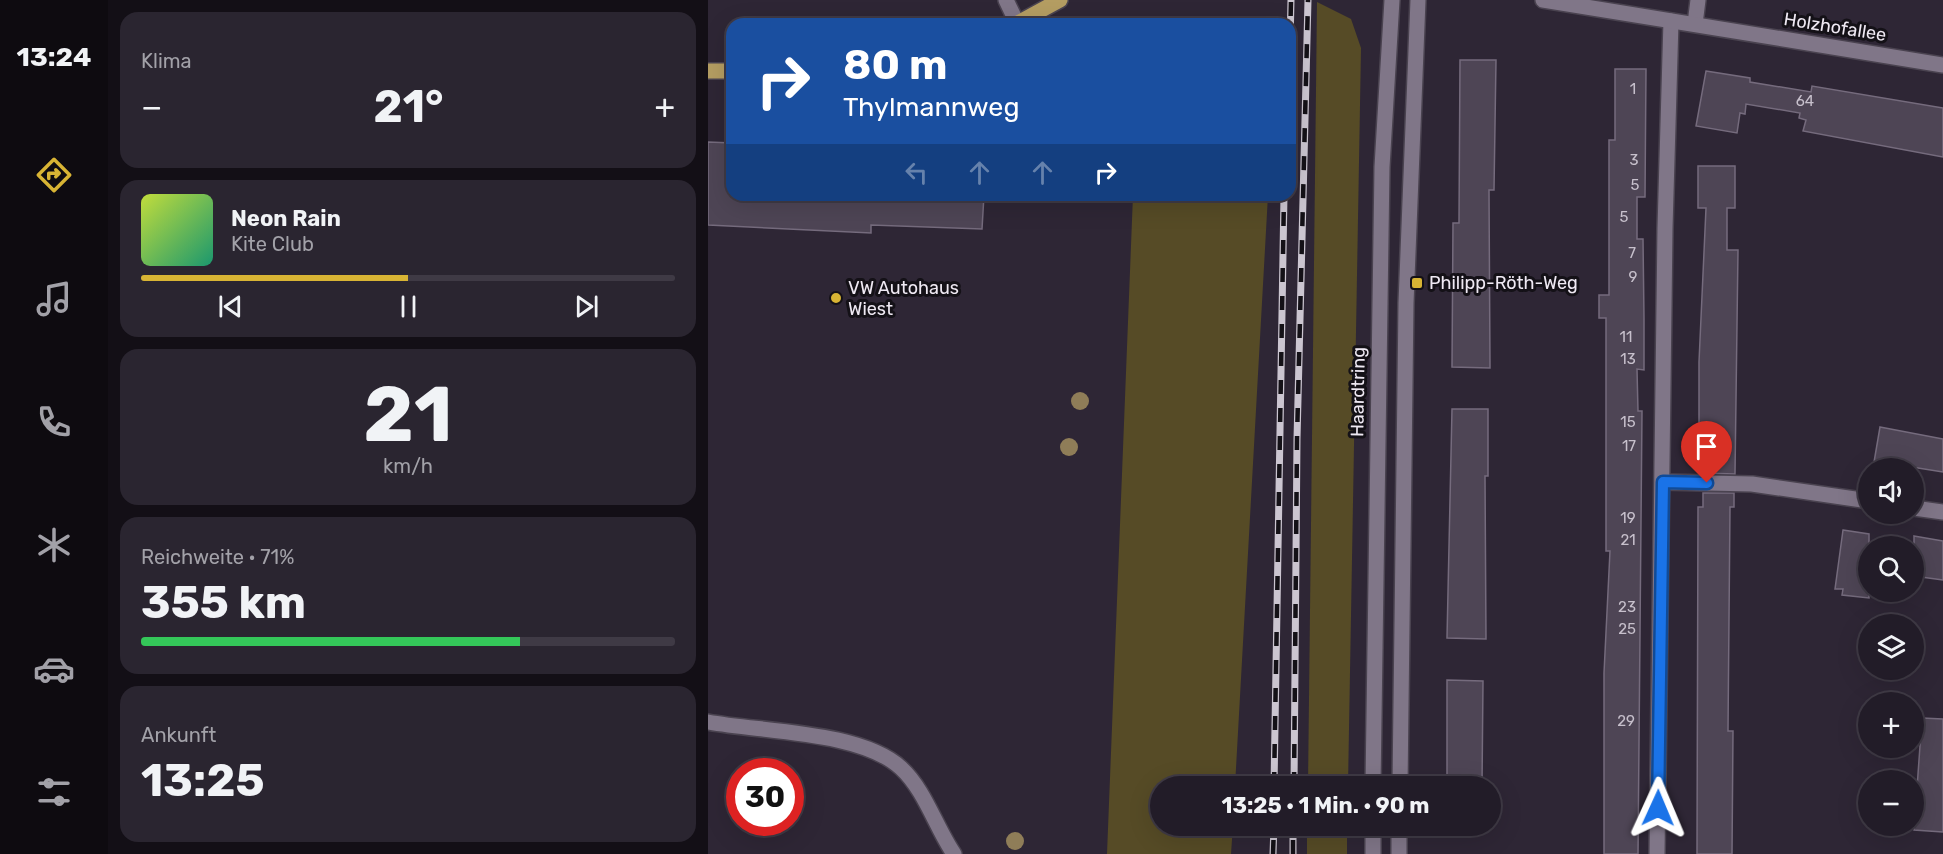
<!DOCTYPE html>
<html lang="de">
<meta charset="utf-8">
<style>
body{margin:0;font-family:Rubik,sans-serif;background:#2a2530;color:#f1f3f6;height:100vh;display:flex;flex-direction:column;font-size:22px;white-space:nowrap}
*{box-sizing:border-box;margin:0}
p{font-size:20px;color:#a2a1a8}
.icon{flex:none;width:33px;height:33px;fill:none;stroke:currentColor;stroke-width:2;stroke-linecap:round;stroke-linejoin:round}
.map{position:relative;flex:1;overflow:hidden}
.sheet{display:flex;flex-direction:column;gap:12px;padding:12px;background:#130f16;width:600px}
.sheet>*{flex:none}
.top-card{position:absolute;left:18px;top:18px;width:570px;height:183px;border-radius:18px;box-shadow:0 6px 24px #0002,0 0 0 2px #3f3a45;background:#1a4fa0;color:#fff;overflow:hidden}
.controls{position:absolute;left:1150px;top:458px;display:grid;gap:12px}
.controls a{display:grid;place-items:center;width:66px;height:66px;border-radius:50%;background:#221c28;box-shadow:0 6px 24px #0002,0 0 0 2px #3f3a45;font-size:30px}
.speed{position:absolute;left:18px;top:758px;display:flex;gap:12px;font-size:30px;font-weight:700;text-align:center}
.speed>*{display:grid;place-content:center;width:78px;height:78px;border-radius:50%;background:#221c28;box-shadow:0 6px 24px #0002,0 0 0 2px #3f3a45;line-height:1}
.speed .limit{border:9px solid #d22;background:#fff;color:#111}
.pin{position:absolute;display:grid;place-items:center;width:51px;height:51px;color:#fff;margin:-62px -26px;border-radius:50% 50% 50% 0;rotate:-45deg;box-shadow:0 0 6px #0007}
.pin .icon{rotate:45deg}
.me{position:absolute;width:66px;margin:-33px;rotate:1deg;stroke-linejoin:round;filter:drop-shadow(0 0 4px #0008)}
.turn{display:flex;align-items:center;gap:21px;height:126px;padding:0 18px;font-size:27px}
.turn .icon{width:78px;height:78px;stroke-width:2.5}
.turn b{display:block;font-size:42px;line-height:51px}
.lanes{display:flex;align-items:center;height:57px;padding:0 18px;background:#0003;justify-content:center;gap:30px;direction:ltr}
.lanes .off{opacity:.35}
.big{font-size:45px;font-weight:700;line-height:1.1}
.sheet .widget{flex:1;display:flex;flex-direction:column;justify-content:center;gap:9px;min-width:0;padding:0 21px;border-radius:18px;background:#2a2530}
.sheet .dial{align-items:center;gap:0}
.dial b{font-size:78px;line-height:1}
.song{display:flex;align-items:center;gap:18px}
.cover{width:72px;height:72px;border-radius:9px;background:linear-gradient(135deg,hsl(70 70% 55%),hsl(160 70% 35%))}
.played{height:6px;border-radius:3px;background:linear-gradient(90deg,#d8b434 50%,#3f3a45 50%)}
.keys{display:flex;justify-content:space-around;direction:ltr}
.heat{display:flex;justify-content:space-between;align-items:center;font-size:33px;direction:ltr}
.charge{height:9px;border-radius:4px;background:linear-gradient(90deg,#34c759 71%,#3f3a45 0)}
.trip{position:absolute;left:442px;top:776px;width:351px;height:60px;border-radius:30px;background:#221c28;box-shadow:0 6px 24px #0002,0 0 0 2px #3f3a45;font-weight:700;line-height:60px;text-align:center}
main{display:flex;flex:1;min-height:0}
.menu{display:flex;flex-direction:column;width:108px;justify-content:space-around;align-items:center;background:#0e0b10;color:#a2a1a8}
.menu .icon{width:42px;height:42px}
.menu .on{color:#d8b434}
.menu b{font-size:27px;color:#f1f3f6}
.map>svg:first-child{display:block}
.green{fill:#564b26}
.building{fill:#4e4555;stroke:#756b7d;stroke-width:1.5}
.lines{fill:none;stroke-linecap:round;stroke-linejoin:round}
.lane-casing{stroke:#4a4350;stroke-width:18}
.street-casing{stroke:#4a4350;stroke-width:18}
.secondary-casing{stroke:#4a4350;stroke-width:18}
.primary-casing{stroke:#4a4350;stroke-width:18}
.lane{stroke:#807688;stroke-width:15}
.street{stroke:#807688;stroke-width:15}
.secondary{stroke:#807688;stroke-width:15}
.primary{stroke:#b49d62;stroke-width:15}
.rail-casing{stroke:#cbc5d0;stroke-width:7}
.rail{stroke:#141117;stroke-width:4.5;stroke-dasharray:14;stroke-linecap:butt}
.tree{fill:#8f7d58}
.route-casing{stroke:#114b97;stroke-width:15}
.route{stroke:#1a73e8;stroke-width:10}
.poi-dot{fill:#d8b434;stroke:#141117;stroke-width:2}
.labels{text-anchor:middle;stroke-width:6;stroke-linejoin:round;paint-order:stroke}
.number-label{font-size:15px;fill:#c7c0cc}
.street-label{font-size:18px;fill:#efe9f3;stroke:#141117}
.poi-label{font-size:18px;fill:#efe9f3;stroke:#141117;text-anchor:start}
</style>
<main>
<nav class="menu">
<b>13:24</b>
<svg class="icon on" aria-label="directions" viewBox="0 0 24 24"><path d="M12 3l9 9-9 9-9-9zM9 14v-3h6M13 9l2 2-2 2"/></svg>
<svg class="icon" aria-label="music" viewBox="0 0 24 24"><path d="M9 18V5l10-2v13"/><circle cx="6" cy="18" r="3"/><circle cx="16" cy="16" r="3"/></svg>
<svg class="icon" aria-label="phone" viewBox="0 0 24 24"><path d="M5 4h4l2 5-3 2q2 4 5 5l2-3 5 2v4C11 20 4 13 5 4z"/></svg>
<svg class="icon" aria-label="climate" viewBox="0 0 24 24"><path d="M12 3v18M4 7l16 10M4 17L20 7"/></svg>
<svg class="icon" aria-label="car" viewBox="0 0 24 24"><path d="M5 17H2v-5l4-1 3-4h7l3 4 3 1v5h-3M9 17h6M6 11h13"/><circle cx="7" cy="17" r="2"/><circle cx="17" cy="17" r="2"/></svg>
<svg class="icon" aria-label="filters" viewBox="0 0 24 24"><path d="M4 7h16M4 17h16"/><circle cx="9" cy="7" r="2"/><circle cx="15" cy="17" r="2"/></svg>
</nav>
<section class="sheet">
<div class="widget"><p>Klima</p>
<div class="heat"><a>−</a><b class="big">21°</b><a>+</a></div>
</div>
<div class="widget">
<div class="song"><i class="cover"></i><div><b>Neon Rain</b><p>Kite Club</p></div></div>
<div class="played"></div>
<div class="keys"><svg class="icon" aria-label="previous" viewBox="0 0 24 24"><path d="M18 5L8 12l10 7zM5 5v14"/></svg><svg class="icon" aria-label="pause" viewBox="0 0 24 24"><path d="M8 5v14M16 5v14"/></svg><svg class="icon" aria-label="next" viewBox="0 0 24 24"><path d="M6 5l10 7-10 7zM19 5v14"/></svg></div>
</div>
<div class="widget dial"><b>21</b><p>km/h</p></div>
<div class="widget"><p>Reichweite · 71%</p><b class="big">355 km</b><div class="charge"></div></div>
<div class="widget"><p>Ankunft</p><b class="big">13:25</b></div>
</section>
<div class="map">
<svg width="1235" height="854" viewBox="0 0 1235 854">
<rect width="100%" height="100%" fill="#2e2635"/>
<g class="green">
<path d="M 609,2 L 643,19 L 653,48 L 640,786 L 600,786 Z"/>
<path d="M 425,195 L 560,195 L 527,786 L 453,786 L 453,825 L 525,825 L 523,854 L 399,854 Z"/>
<rect x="599" y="825" width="40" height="29"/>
</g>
<g class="building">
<path d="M 752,60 L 788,60 L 786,190 L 781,190 L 782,368 L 744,367 L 745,223 L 751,223 Z"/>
<path d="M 907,69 L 938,69 L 937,197 L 929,197 L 929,239 L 935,239 L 936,318 L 936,370 L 929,369 L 930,411 L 934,411 L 930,854 L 896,854 L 896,673 L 902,551 L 898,551 L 898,318 L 891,318 L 891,295 L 901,295 L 901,140 L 907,140 Z"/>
<path d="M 998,71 L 1042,78 L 1042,82 L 1103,92 L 1104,86 L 1235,108 L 1235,157 L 1095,131 L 1098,120 L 1091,118 L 1092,113 L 1038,104 L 1037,114 L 1032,113 L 1029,133 L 988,126 Z"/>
<path d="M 0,142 L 24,143 L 24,195 L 276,195 L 274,229 L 163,225 L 163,233 L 0,225 Z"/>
<path d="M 990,166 L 1027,166 L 1027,208 L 1019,208 L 1019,250 L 1030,250 L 1027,474 L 995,473 L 995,458 L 991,458 L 991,362 L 998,208 L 990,208 Z"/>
<path d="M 744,409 L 780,409 L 780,476 L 777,476 L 778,639 L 739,638 Z"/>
<path d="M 1172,427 L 1235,439 L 1235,472 L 1210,468 L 1165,468 Z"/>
<path d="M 995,493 L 1026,493 L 1026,507 L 1022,507 L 1020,731 L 1025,731 L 1024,854 L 989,854 L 990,507 L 995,507 Z"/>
<path d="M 1135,530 L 1161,534 L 1161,598 L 1134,595 L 1135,589 L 1127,589 Z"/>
<path d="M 1206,536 L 1235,541 L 1235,580 L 1206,576 Z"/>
<path d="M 739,680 L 775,681 L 774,786 L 739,786 Z"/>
<path d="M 1214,718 L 1235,719 L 1235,832 L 1206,830 Z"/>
</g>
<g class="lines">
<g class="lane-casing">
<g id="lane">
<path d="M 987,24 L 990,0"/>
<path d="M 0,722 C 54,732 153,731 193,768 C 217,790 228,828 246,854"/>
</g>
</g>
<g class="street-casing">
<g id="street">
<path d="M 955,482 L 1044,484 L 1161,501"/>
<path d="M 1206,508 L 1235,512"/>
<path d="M 949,854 L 957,228 L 963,21"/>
</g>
</g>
<g class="secondary-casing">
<g id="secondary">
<path d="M 298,0 L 309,23"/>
<path d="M 835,0 L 1235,65"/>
<path d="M 665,786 L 674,167 L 684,0"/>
<path d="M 692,786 L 698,303 L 710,0"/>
<path d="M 665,854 L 665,825"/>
<path d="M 691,854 L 691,825"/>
</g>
</g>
<g class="primary-casing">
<g id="primary">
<path d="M 308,24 L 352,0"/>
<path d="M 0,71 L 24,71"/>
</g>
</g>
<use href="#lane" class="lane"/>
<use href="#street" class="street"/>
<use href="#secondary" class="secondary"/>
<use href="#primary" class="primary"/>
<g class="rail-casing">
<g id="rail">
<path d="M 582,44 L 583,0"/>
<path d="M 566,786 L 576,195"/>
<path d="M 586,786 L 589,439 L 600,0"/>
<path d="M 565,854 L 566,825"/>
<path d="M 585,854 L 585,825"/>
</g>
</g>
<use href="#rail" class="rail"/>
</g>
<g class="tree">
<circle cx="372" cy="401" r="9"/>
<circle cx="361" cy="447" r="9"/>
<circle cx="307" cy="841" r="9"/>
</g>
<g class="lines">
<g class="route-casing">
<path id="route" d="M 950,808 L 955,482 L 999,483"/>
</g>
<use href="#route" class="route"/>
</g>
<g class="poi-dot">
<rect x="703" y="277" width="12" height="12" rx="3"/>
<circle cx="128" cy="298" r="6"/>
</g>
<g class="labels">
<g class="number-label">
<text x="925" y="94">1</text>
<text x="1097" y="106">64</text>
<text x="926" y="165">3</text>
<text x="927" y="190">5</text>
<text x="916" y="222">5</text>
<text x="924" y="258">7</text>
<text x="925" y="282">9</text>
<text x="918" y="342">11</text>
<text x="920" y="364">13</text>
<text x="920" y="427">15</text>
<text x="921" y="451">17</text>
<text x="920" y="523">19</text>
<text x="920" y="545">21</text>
<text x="919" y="612">23</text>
<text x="919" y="634">25</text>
<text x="918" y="726">29</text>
</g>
<g class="street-label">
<text transform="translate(1127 27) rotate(9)" y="6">Holzhofallee</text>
<text transform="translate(650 392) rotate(-89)" y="6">Haardtring</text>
</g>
<g class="poi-label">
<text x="721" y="289">Philipp-Röth-Weg</text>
<text x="140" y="294">VW Autohaus<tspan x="140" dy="21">Wiest</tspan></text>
</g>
</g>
</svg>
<div class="controls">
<a><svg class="icon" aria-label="sound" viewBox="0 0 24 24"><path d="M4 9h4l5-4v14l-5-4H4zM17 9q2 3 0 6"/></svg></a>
<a><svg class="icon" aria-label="search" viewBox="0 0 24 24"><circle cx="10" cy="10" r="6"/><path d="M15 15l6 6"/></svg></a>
<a><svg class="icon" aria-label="layers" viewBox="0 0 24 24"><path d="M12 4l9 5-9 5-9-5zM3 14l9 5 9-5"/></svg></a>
<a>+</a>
<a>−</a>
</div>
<div class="speed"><div class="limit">30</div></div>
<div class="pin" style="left:999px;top:483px;background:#d93025"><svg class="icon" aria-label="arrive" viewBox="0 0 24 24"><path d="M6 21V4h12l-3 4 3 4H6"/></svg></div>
<svg class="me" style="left:950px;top:808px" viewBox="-20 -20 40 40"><path d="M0-17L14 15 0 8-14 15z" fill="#1a73e8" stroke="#fff" stroke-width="4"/></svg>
<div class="trip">13:25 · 1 Min. · 90 m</div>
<div class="top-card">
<div class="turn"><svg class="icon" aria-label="right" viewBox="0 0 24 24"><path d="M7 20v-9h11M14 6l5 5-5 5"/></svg><div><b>80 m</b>Thylmannweg</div></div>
<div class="lanes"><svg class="icon off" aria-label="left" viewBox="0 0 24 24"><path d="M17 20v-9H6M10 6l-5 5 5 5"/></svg><svg class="icon off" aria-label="ahead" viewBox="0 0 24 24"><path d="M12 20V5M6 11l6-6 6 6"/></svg><svg class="icon off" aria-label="ahead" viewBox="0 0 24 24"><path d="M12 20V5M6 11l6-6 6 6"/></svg><svg class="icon" aria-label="right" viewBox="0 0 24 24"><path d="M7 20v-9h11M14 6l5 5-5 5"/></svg></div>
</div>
</div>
</main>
